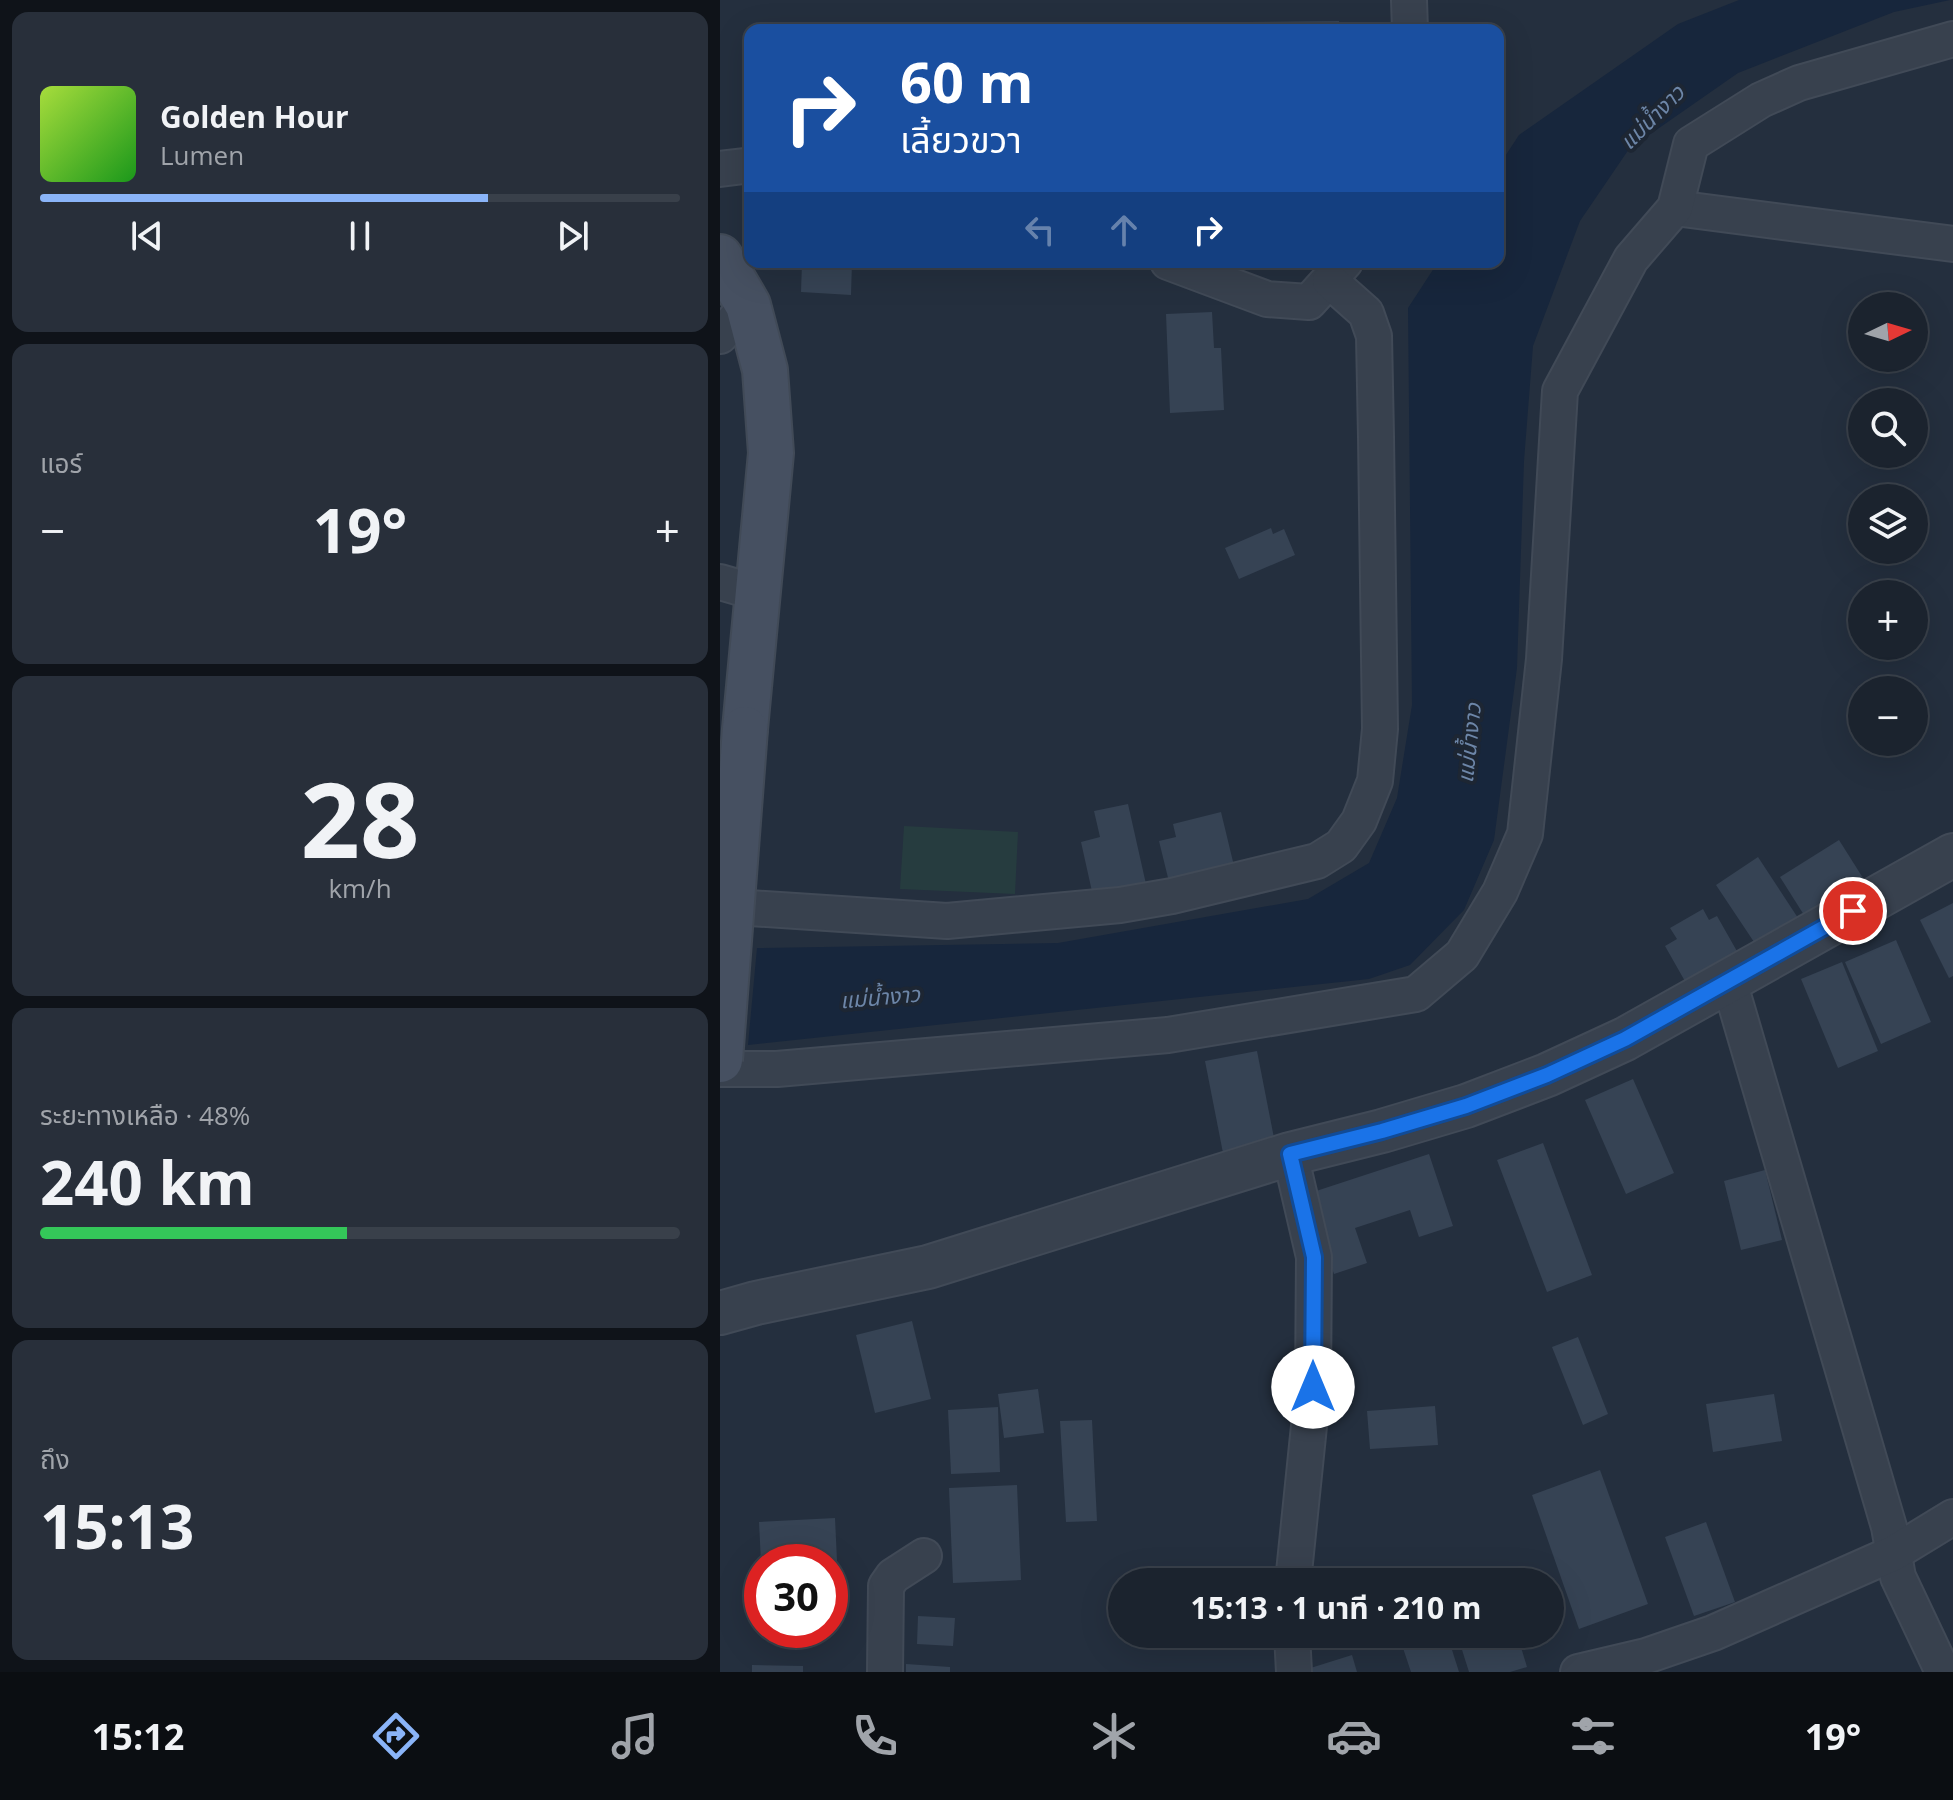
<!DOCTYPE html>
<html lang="th">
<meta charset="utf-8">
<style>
body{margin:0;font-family:"Open Sans","Noto Sans Thai",sans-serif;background:#282f3a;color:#f1f3f6;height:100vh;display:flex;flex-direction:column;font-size:30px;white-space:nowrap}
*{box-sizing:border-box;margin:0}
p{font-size:26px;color:#a0a4aa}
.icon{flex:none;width:44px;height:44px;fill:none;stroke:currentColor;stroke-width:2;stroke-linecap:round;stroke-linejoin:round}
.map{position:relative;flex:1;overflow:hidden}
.panel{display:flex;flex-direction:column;gap:12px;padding:12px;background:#0f1319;width:720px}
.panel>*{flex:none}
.guide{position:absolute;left:24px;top:24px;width:760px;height:244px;border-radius:16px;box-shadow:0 8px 32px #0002,0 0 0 2px #39404a;background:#1a4fa0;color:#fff;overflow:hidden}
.needle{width:52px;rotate:85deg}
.controls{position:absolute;left:1128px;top:292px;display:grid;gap:16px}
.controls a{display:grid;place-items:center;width:80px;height:80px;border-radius:50%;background:#1b232e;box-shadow:0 8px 32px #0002,0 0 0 2px #39404a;font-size:40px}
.speed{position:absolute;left:24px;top:1544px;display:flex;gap:16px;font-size:40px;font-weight:700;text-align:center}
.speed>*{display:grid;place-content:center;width:104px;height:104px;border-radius:50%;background:#1b232e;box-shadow:0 8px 32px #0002,0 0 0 2px #39404a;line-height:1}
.speed .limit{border:12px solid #d22;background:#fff;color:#111}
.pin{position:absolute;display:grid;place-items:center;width:68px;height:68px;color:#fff;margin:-34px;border:4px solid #fff;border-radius:50%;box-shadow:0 2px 8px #0007}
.me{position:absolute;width:88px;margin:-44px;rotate:0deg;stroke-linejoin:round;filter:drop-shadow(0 0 6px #0008)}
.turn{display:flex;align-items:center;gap:28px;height:168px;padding:0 24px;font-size:36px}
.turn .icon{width:104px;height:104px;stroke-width:2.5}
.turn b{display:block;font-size:56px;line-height:68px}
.lanes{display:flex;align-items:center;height:76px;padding:0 24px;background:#0003;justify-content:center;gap:40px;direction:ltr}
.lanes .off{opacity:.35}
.big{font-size:60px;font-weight:700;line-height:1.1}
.panel .tile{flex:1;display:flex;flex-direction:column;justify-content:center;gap:12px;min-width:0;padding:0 28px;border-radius:16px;background:#282f3a}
.panel .dial{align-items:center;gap:0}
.dial b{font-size:104px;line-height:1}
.song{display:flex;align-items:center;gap:24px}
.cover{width:96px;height:96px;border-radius:12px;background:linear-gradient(135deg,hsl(80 70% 55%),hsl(120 70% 35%))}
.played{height:8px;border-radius:4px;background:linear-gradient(90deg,#8ab4f8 70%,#39404a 70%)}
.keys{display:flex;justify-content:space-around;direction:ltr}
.heat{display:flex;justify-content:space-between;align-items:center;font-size:44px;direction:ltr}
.charge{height:12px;border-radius:6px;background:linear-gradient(90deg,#34c759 48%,#39404a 0)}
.trip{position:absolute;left:388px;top:1568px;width:456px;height:80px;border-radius:40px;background:#1b232e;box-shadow:0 8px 32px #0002,0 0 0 2px #39404a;font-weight:700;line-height:80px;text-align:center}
.tabs{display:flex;height:128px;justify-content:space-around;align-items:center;background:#0b0e12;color:#a0a4aa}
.tabs .icon{width:56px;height:56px}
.tabs .selected{color:#8ab4f8}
.tabs b{font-size:36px;color:#f1f3f6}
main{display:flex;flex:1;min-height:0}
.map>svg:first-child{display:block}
.green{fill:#263c3f}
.water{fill:#17263c}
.building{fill:#364354}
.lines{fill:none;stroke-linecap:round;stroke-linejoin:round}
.minor-casing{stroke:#414a57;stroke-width:38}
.tertiary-casing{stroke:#414a57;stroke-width:46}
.secondary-casing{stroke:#414a57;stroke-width:48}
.minor{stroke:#38414e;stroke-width:34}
.tertiary{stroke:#38414e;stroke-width:42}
.secondary{stroke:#465061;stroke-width:44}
.secondary-bridge-casing{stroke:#414a57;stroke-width:48;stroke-linecap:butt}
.secondary-bridge{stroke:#465061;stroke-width:44}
.route-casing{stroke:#114b97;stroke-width:20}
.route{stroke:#1a73e8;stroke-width:14}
.labels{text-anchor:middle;stroke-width:8;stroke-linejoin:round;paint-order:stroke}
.water-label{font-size:22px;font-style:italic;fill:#6d86a8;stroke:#1d2633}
</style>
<main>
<section class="panel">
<div class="tile">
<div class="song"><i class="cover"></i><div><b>Golden Hour</b><p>Lumen</p></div></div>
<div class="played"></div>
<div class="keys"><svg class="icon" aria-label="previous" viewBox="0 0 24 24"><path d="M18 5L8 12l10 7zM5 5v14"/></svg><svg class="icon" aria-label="pause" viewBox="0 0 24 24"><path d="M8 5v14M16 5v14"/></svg><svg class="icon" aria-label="next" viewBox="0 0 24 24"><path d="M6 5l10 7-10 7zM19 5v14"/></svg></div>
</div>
<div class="tile"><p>แอร์</p>
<div class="heat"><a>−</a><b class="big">19°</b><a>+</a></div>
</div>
<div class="tile dial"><b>28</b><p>km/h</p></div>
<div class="tile"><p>ระยะทางเหลือ · 48%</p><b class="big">240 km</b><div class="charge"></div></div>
<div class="tile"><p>ถึง</p><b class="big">15:13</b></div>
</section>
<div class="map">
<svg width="1233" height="1672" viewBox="0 0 1233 1672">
<rect width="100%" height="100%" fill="#242f3e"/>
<path class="green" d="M 184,826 L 298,832 L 295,894 L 180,889 Z"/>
<path class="water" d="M 1019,0 L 1230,0 L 1174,12 L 1018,73 L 909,149 L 860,221 L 813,346 L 804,461 L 797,668 L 774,840 L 744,910 L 690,965 L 649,979 L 28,1045 L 37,948 L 338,943 L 588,899 L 649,863 L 677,798 L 692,705 L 688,308 L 718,262 L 778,262 L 778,167 L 799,135 L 958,24 Z"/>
<g class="building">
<path d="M 619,21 L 619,30 L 526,30 L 526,22 Z"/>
<path d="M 82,262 L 132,262 L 131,295 L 81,292 Z"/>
<path d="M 492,312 L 494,348 L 501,348 L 504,410 L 450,413 L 446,314 Z"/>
<path d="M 551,528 L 553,534 L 564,529 L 575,555 L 519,579 L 505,548 Z"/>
<path d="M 408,804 L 428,893 L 375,905 L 361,842 L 380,837 L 374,811 Z"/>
<path d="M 501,812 L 515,870 L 450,886 L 439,841 L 456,837 L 453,824 Z"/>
<path d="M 1119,840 L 1143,878 L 1084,915 L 1060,877 Z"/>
<path d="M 1038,857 L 1078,918 L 1036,945 L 996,885 Z"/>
<path d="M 1233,903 L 1233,976 L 1229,978 L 1200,920 Z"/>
<path d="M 983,909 L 989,920 L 997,916 L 1018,953 L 966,983 L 945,946 L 957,939 L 950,928 Z"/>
<path d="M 1176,940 L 1211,1022 L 1161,1044 L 1125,962 Z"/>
<path d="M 1122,962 L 1158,1051 L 1118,1068 L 1081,979 Z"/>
<path d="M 537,1051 L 555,1143 L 503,1153 L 485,1061 Z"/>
<path d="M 913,1079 L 954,1173 L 906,1194 L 865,1100 Z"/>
<path d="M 823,1143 L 872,1275 L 827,1292 L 777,1160 Z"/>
<path d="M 709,1154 L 733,1226 L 699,1237 L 690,1210 L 635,1228 L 647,1263 L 614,1274 L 587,1194 Z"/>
<path d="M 1045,1170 L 1062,1240 L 1021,1250 L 1004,1181 Z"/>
<path d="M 192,1321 L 211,1399 L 155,1413 L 136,1335 Z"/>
<path d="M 858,1337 L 888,1414 L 863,1425 L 832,1347 Z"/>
<path d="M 318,1389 L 324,1433 L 284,1438 L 278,1394 Z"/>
<path d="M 1054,1394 L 1062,1441 L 993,1452 L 986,1404 Z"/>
<path d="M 715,1406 L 718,1445 L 650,1449 L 647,1411 Z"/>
<path d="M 278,1407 L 280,1472 L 231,1474 L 228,1410 Z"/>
<path d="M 372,1420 L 377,1521 L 346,1522 L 340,1421 Z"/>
<path d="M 880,1470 L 928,1604 L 859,1629 L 812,1495 Z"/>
<path d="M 297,1485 L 301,1580 L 233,1583 L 229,1488 Z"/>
<path d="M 115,1518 L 117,1561 L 41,1562 L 39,1522 Z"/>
<path d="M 986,1522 L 1015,1602 L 974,1616 L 945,1537 Z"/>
<path d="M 198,1616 L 235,1618 L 233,1646 L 197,1644 Z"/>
<path d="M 695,1634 L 727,1634 L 739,1672 L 691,1672 L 680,1639 Z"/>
<path d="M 737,1634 L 797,1634 L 807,1667 L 790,1672 L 749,1672 Z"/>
<path d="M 632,1655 L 637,1672 L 581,1672 L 581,1671 Z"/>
<path d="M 186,1664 L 230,1667 L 230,1672 L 186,1672 Z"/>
<path d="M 32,1665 L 83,1666 L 83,1672 L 32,1672 Z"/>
</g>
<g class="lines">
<g class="minor-casing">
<g id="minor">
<path d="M 689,0 L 690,30"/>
<path d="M 0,169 L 24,166 L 30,167"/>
<path d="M 955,208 L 1233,244"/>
<path d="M 448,262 L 547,299 L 589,302 L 625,262"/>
<path d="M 0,336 L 28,305"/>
<path d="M 0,582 L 38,593"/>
<path d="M 0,902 L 30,908 L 227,921 L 400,905 L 452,896 L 597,861 L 621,846 L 639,821 L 655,781 L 660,729 L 656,437 L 654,336 L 646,313 L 610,281"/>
<path d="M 1009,981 L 1169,1527 L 1178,1577 L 1223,1672"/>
<path d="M 0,1069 L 57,1069 L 448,1035 L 696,994 L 742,955 L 780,892 L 805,834 L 824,659 L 840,391 L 911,259 L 955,208 L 971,144 L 1041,100 L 1079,83 L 1233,39"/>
<path d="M 570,1154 L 594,1257 L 593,1387 L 573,1582"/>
<path d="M 572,1634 L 574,1672"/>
<path d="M 165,1672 L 166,1586 L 173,1576 L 204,1556"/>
<path d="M 858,1672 L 926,1656 L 993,1633 L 1174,1553 L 1233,1517"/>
</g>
</g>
<g class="tertiary-casing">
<path id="tertiary" d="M 0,1313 L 36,1303 L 208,1267 L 570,1154 L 662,1131 L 746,1106 L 827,1075 L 905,1039 L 1233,855"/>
</g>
<g class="secondary-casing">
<path id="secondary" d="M 0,257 L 28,305 L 45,370 L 51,453 L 25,729"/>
</g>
<use href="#minor" class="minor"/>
<use href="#tertiary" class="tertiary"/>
<use href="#secondary" class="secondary"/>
<g class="secondary-bridge-casing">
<path id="secondary-bridge" d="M 0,1060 L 25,729"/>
</g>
<use href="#secondary-bridge" class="secondary-bridge"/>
</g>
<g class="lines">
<g class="route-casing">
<path id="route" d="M 593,1387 L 594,1257 L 570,1154 L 662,1131 L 746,1106 L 827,1075 L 905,1039 L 1133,911"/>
</g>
<use href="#route" class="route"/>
</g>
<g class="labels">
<g class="water-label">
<text transform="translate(932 117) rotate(-45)" y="8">แม่น้ำงาว</text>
<text transform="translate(749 743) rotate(-84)" y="8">แม่น้ำงาว</text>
<text transform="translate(160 997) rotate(-5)" y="8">แม่น้ำงาว</text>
</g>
</g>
</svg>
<div class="controls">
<a><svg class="needle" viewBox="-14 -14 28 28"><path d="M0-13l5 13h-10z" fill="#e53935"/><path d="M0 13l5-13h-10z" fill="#a0a4aa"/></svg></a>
<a><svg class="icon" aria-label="search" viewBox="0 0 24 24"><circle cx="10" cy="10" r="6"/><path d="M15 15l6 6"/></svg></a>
<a><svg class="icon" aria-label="layers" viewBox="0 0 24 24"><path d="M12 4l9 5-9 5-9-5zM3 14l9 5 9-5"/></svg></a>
<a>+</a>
<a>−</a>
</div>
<div class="speed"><div class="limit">30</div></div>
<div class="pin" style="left:1133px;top:911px;background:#d93025"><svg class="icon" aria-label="arrive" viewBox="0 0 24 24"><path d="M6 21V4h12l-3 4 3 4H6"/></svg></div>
<svg class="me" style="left:593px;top:1387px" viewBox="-20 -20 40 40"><circle r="19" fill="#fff"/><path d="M0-13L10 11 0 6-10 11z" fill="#1a73e8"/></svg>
<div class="trip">15:13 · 1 นาที · 210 m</div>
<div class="guide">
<div class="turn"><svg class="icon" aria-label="right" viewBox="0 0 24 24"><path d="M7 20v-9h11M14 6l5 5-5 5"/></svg><div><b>60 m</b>เลี้ยวขวา</div></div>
<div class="lanes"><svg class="icon off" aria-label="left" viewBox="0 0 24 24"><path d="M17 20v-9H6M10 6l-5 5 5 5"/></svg><svg class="icon off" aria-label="ahead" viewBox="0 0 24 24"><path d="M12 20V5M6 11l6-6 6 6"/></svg><svg class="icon" aria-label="right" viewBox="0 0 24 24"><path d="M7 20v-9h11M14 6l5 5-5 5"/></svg></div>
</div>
</div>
</main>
<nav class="tabs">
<b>15:12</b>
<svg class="icon selected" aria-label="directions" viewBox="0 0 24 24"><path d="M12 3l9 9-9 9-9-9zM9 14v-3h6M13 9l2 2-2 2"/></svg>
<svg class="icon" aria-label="music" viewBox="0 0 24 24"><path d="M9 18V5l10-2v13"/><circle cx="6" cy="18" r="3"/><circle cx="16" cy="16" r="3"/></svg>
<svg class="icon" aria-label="phone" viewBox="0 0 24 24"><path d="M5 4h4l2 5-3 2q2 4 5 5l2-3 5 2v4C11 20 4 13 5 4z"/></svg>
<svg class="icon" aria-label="climate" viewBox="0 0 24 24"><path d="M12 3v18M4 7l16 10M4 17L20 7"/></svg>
<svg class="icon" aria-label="car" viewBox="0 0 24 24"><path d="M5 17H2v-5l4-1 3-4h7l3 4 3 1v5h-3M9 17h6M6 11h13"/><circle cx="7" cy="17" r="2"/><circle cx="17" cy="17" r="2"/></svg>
<svg class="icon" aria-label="filters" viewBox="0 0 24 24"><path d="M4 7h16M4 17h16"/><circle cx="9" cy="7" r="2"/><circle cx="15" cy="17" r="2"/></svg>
<b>19°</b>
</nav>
